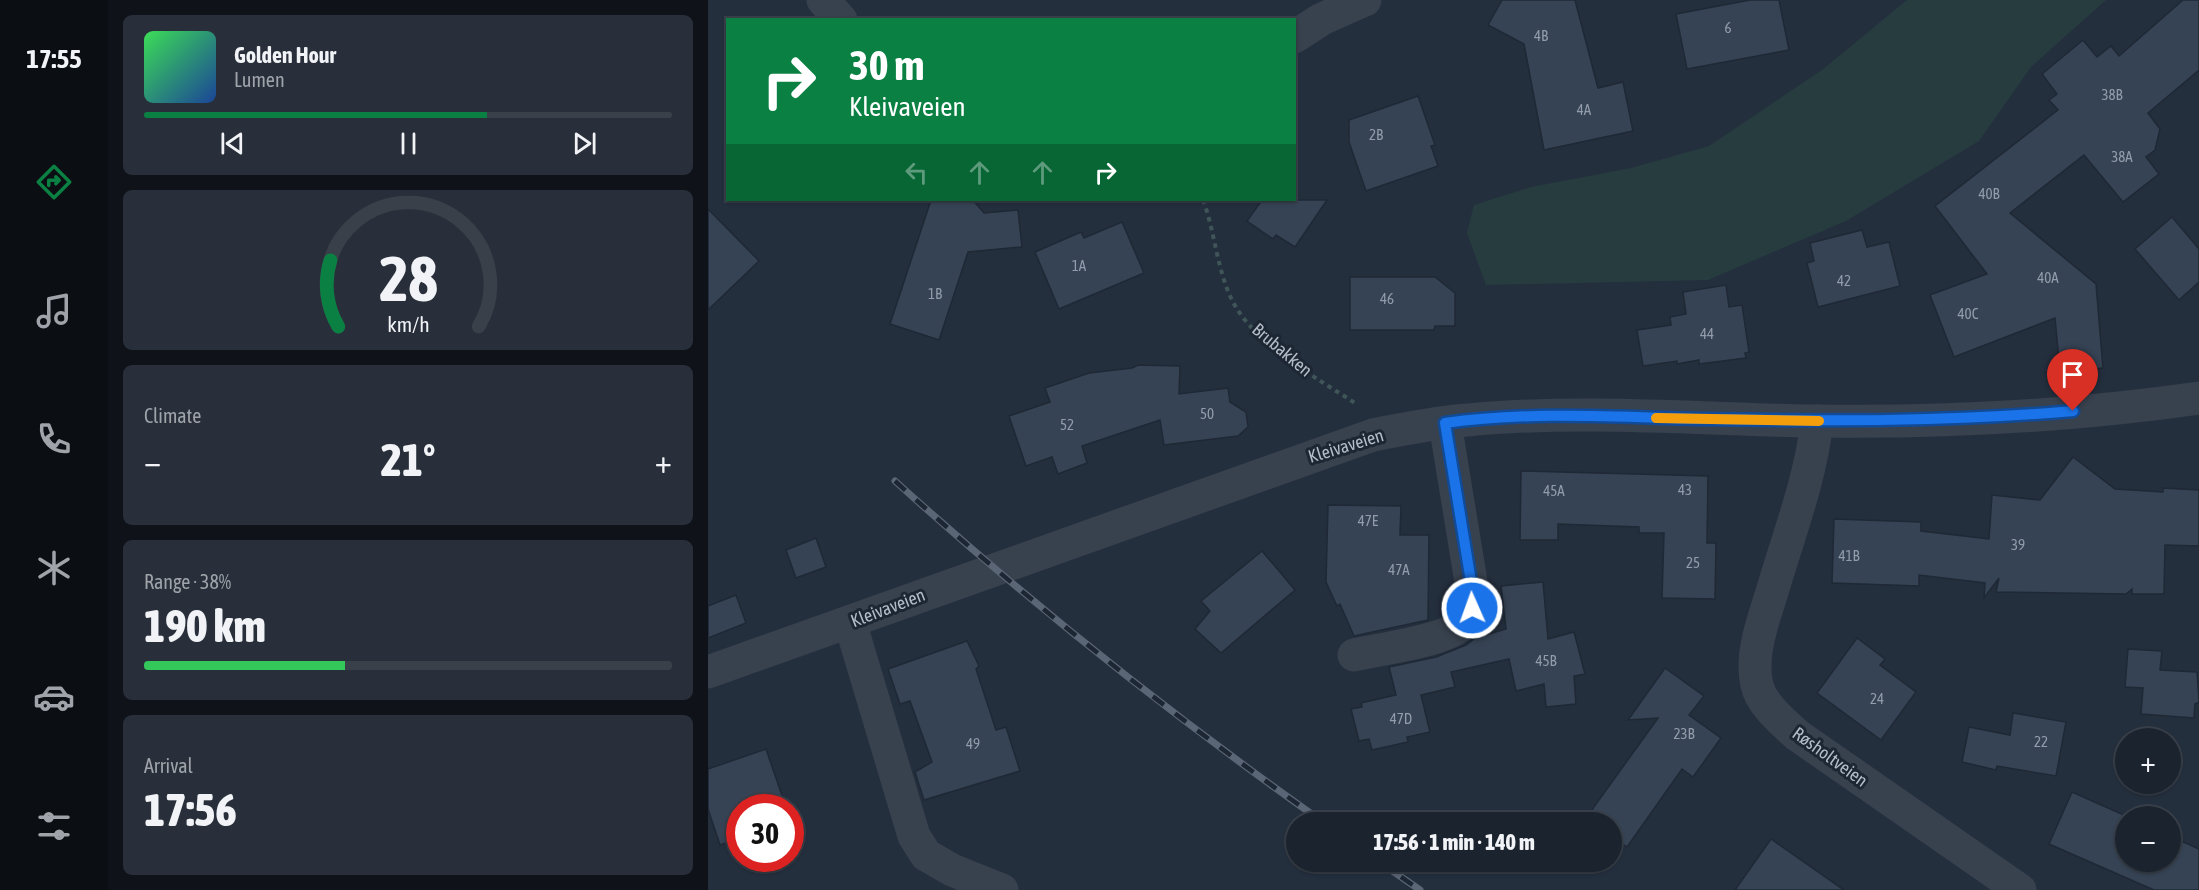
<!DOCTYPE html>
<meta charset="utf-8">
<style>
body{margin:0;font-family:"Asap Condensed",sans-serif;background:#282f3a;color:#f1f3f6;height:100vh;display:flex;flex-direction:column;font-size:22px;white-space:nowrap}
*{box-sizing:border-box;margin:0}
p{font-size:20px;color:#a0a4aa}
.icon{flex:none;width:33px;height:33px;fill:none;stroke:currentColor;stroke-width:2;stroke-linecap:round;stroke-linejoin:round}
.map{position:relative;flex:1;overflow:hidden}
.side{display:flex;flex-direction:column;gap:15px;padding:15px;background:#0f1319;width:600px}
.side>*{flex:none}
.top-card{position:absolute;left:18px;top:18px;width:570px;height:183px;border-radius:0px;box-shadow:0 2px 4px #0004,0 0 0 2px #39404a;background:#0b8043;color:#fff;overflow:hidden}
.buttons{position:absolute;left:1407px;top:728px;display:grid;gap:12px}
.buttons a{display:grid;place-items:center;width:66px;height:66px;border-radius:50%;background:#1b232e;box-shadow:0 2px 4px #0004,0 0 0 2px #39404a;font-size:30px}
.speed{position:absolute;left:18px;top:794px;display:flex;gap:12px;font-size:30px;font-weight:700;text-align:center}
.speed>*{display:grid;place-content:center;width:78px;height:78px;border-radius:50%;background:#1b232e;box-shadow:0 2px 4px #0004,0 0 0 2px #39404a;line-height:1}
.speed .limit{border:9px solid #d22;background:#fff;color:#111}
.pin{position:absolute;display:grid;place-items:center;width:51px;height:51px;color:#fff;margin:-62px -26px;border-radius:50% 50% 50% 0;rotate:-45deg;box-shadow:0 0 6px #0007}
.pin .icon{rotate:45deg}
.me{position:absolute;width:66px;margin:-33px;rotate:358deg;stroke-linejoin:round;filter:drop-shadow(0 0 4px #0008)}
.turn{display:flex;align-items:center;gap:21px;height:126px;padding:0 24px;font-size:27px}
.turn .icon{width:78px;height:78px;stroke-width:2.5}
.turn b{display:block;font-size:42px;line-height:51px}
.lanes{display:flex;align-items:center;height:57px;padding:0 24px;background:#0003;justify-content:center;gap:30px;direction:ltr}
.lanes .off{opacity:.35}
.big{font-size:45px;font-weight:800;line-height:1.1}
.side .card{flex:1;display:flex;flex-direction:column;justify-content:center;gap:9px;min-width:0;padding:0 21px;border-radius:9px;background:#282f3a}
.side .dial{align-items:center;gap:0}
.dial svg{height:156px;overflow:visible;fill:none;stroke:#39404a;stroke-width:7;stroke-linecap:round;text-anchor:middle}
.dial text{fill:#f1f3f6;stroke:none}
.song{display:flex;align-items:center;gap:18px}
.cover{width:72px;height:72px;border-radius:9px;background:linear-gradient(135deg,hsl(130 70% 55%),hsl(220 70% 35%))}
.played{height:6px;border-radius:3px;background:linear-gradient(90deg,#0b8043 65%,#39404a 65%)}
.keys{display:flex;justify-content:space-around;direction:ltr}
.heat{display:flex;justify-content:space-between;align-items:center;font-size:33px;direction:ltr}
.charge{height:9px;border-radius:4px;background:linear-gradient(90deg,#34c759 38%,#39404a 0)}
.trip{position:absolute;left:578px;top:812px;width:336px;height:60px;border-radius:30px;background:#1b232e;box-shadow:0 2px 4px #0004,0 0 0 2px #39404a;font-weight:800;line-height:60px;text-align:center}
main{display:flex;flex:1;min-height:0}
.dock{display:flex;flex-direction:column;width:108px;justify-content:space-around;align-items:center;background:#0b0e12;color:#a0a4aa}
.dock .icon{width:42px;height:42px}
.dock .current{color:#0b8043}
.dock b{font-size:27px;color:#f1f3f6}
.map>svg:first-child{display:block}
.green{fill:#263c3f}
.building{fill:#364354;stroke:#1f2835;stroke-width:1.5}
.lines{fill:none;stroke-linecap:round;stroke-linejoin:round}
.path{stroke:#3f5557;stroke-width:4;stroke-dasharray:4.5 4.5;stroke-linecap:butt}
.minor{stroke:#38414e;stroke-width:33}
.rail-casing{stroke:#5a6575;stroke-width:7}
.rail{stroke:#1d2633;stroke-width:4.5;stroke-dasharray:14;stroke-linecap:butt}
.route-casing{stroke:#114b97;stroke-width:15}
.route{stroke:#1a73e8;stroke-width:10}
.slow{stroke:#f59e0b;stroke-width:10}
.labels{text-anchor:middle;stroke-width:6;stroke-linejoin:round;paint-order:stroke}
.number-label{font-size:15px;fill:#929caa}
.street-label{font-size:18px;fill:#b4bcc9;stroke:#1d2633}
</style>
<main>
<nav class="dock">
<b>17:55</b>
<svg class="icon current" aria-label="directions" viewBox="0 0 24 24"><path d="M12 3l9 9-9 9-9-9zM9 14v-3h6M13 9l2 2-2 2"/></svg>
<svg class="icon" aria-label="music" viewBox="0 0 24 24"><path d="M9 18V5l10-2v13"/><circle cx="6" cy="18" r="3"/><circle cx="16" cy="16" r="3"/></svg>
<svg class="icon" aria-label="phone" viewBox="0 0 24 24"><path d="M5 4h4l2 5-3 2q2 4 5 5l2-3 5 2v4C11 20 4 13 5 4z"/></svg>
<svg class="icon" aria-label="climate" viewBox="0 0 24 24"><path d="M12 3v18M4 7l16 10M4 17L20 7"/></svg>
<svg class="icon" aria-label="car" viewBox="0 0 24 24"><path d="M5 17H2v-5l4-1 3-4h7l3 4 3 1v5h-3M9 17h6M6 11h13"/><circle cx="7" cy="17" r="2"/><circle cx="17" cy="17" r="2"/></svg>
<svg class="icon" aria-label="filters" viewBox="0 0 24 24"><path d="M4 7h16M4 17h16"/><circle cx="9" cy="7" r="2"/><circle cx="15" cy="17" r="2"/></svg>
</nav>
<section class="side">
<div class="card">
<div class="song"><i class="cover"></i><div><b>Golden Hour</b><p>Lumen</p></div></div>
<div class="played"></div>
<div class="keys"><svg class="icon" aria-label="previous" viewBox="0 0 24 24"><path d="M18 5L8 12l10 7zM5 5v14"/></svg><svg class="icon" aria-label="pause" viewBox="0 0 24 24"><path d="M8 5v14M16 5v14"/></svg><svg class="icon" aria-label="next" viewBox="0 0 24 24"><path d="M6 5l10 7-10 7zM19 5v14"/></svg></div>
</div>
<div class="card dial"><svg viewBox="0 0 100 80">
<path d="M14 69A42 42 0 1 1 86 69"/>
<path d="M14 69A42 42 0 0 1 10 35" stroke="#0b8043"/>
<text x="50" y="56" font-size="32" font-weight="700">28</text>
<text x="50" y="72" font-size="11">km/h</text>
</svg></div>
<div class="card"><p>Climate</p>
<div class="heat"><a>−</a><b class="big">21°</b><a>+</a></div>
</div>
<div class="card"><p>Range · 38%</p><b class="big">190 km</b><div class="charge"></div></div>
<div class="card"><p>Arrival</p><b class="big">17:56</b></div>
</section>
<div class="map">
<svg width="1491" height="890" viewBox="0 0 1491 890">
<rect width="100%" height="100%" fill="#242f3e"/>
<path class="green" d="M 1199,0 L 1398,0 L 1323,67 L 1271,141 L 1138,221 L 1000,280 L 778,285 L 759,233 L 766,205 L 823,187 L 923,168 L 1001,146 L 1114,70 Z"/>
<g class="building">
<path d="M 794,0 L 867,0 L 890,88 L 915,82 L 925,131 L 836,150 L 816,44 L 780,25 Z"/>
<path d="M 1042,0 L 1071,0 L 1081,50 L 979,69 L 968,14 Z"/>
<path d="M 1475,0 L 1491,0 L 1491,70 L 1440,113 L 1452,129 L 1447,150 L 1438,157 L 1451,174 L 1415,202 L 1376,155 L 1302,213 L 1388,284 L 1395,368 L 1352,372 L 1347,318 L 1246,357 L 1222,295 L 1279,274 L 1227,206 L 1350,110 L 1341,100 L 1349,94 L 1334,74 L 1375,40 L 1389,57 L 1403,46 L 1411,56 Z"/>
<path d="M 710,96 L 727,145 L 723,146 L 730,166 L 658,191 L 641,142 L 641,120 Z"/>
<path d="M 223,200 L 265,200 L 276,213 L 310,210 L 314,247 L 260,252 L 231,340 L 182,324 Z"/>
<path d="M 554,200 L 619,200 L 587,247 L 568,235 L 565,239 L 539,221 Z"/>
<path d="M 0,209 L 51,261 L 0,310 Z"/>
<path d="M 1464,217 L 1491,249 L 1491,282 L 1471,300 L 1427,249 Z"/>
<path d="M 414,222 L 436,273 L 351,309 L 327,252 L 373,232 L 376,238 Z"/>
<path d="M 1154,230 L 1159,247 L 1181,242 L 1192,286 L 1110,307 L 1099,263 L 1106,261 L 1102,243 Z"/>
<path d="M 642,277 L 727,277 L 747,293 L 747,326 L 727,326 L 726,330 L 642,330 Z"/>
<path d="M 1018,285 L 1021,307 L 1034,305 L 1041,352 L 1037,353 L 1038,358 L 991,364 L 991,360 L 969,364 L 969,361 L 935,366 L 929,330 L 963,325 L 962,317 L 978,314 L 975,292 Z"/>
<path d="M 430,365 L 472,366 L 471,394 L 520,388 L 522,402 L 538,412 L 540,427 L 530,436 L 456,445 L 452,420 L 374,446 L 379,463 L 350,474 L 344,457 L 318,466 L 301,416 L 342,402 L 337,388 L 381,373 L 424,368 Z"/>
<path d="M 1365,457 L 1407,489 L 1455,492 L 1455,488 L 1491,490 L 1491,546 L 1457,545 L 1456,594 L 1424,594 L 1424,589 L 1418,594 L 1288,592 L 1291,578 L 1276,598 L 1277,583 L 1211,575 L 1211,586 L 1124,583 L 1126,519 L 1213,522 L 1213,531 L 1281,539 L 1284,495 L 1332,500 Z"/>
<path d="M 813,471 L 1000,476 L 999,543 L 1008,543 L 1007,599 L 954,598 L 956,533 L 931,533 L 931,527 L 850,524 L 850,540 L 812,540 Z"/>
<path d="M 620,505 L 693,506 L 692,535 L 721,535 L 720,620 L 646,636 L 632,604 L 629,606 L 618,582 Z"/>
<path d="M 108,538 L 118,567 L 88,578 L 78,550 Z"/>
<path d="M 554,551 L 587,590 L 513,653 L 487,629 L 502,611 L 493,601 Z"/>
<path d="M 835,582 L 840,639 L 866,632 L 877,674 L 866,676 L 868,704 L 838,707 L 836,684 L 808,691 L 801,659 L 743,672 L 747,687 L 713,695 L 722,732 L 699,737 L 700,742 L 664,750 L 661,739 L 651,741 L 643,709 L 654,707 L 653,703 L 688,695 L 681,667 L 728,657 L 758,645 L 767,638 L 798,629 L 793,586 Z"/>
<path d="M 28,595 L 38,623 L 0,638 L 0,606 Z"/>
<path d="M 1149,638 L 1177,659 L 1172,665 L 1208,692 L 1173,740 L 1109,693 Z"/>
<path d="M 259,641 L 271,666 L 268,669 L 288,730 L 298,727 L 312,771 L 216,800 L 207,772 L 224,762 L 202,701 L 192,704 L 180,669 Z"/>
<path d="M 1420,649 L 1454,651 L 1452,670 L 1489,672 L 1491,702 L 1487,704 L 1486,718 L 1433,714 L 1435,688 L 1417,687 Z"/>
<path d="M 957,668 L 996,696 L 981,715 L 1013,738 L 985,777 L 974,769 L 919,847 L 903,836 L 903,822 L 883,822 L 878,818 L 950,718 L 920,720 Z"/>
<path d="M 1305,713 L 1358,722 L 1348,776 L 1289,766 L 1288,770 L 1254,762 L 1261,727 L 1302,735 Z"/>
<path d="M 58,749 L 78,807 L 32,807 L 32,838 L 12,845 L 0,809 L 0,769 Z"/>
<path d="M 1364,792 L 1418,816 L 1418,861 L 1462,861 L 1462,836 L 1491,849 L 1491,890 L 1446,890 L 1341,844 Z"/>
<path d="M 1063,839 L 1136,890 L 1027,890 Z"/>
</g>
<g class="lines">
<path class="path" d="M 495,200 C 508,234 509,277 529,309 C 553,347 610,379 647,403"/>
<g class="minor">
<path d="M 115,0 L 133,20"/>
<path d="M 586,37 L 614,19 L 657,0"/>
<path d="M 1109,421 C 1103,476 1083,529 1067,582 C 1058,614 1041,652 1049,685 C 1053,704 1075,722 1089,735 L 1312,890"/>
<path d="M 142,622 L 206,836 L 218,855 L 244,870 L 294,890"/>
<path d="M 646,655 C 671,649 743,641 757,621 C 763,613 764,603 765,594 L 737,423"/>
<path d="M 0,672 L 665,435 C 697,429 728,422 760,420 C 874,409 991,419 1105,421 C 1234,423 1364,416 1491,398"/>
</g>
<g class="rail-casing">
<g id="rail">
<path d="M 187,481 C 322,603 466,717 615,822"/>
<path d="M 670,861 L 712,890"/>
</g>
</g>
<use href="#rail" class="rail"/>
</g>
<g class="lines">
<g class="route-casing">
<path id="route" d="M 764,608 L 765,594 L 737,423 C 822,411 910,417 996,419 C 1119,421 1242,422 1365,411"/>
</g>
<use href="#route" class="route"/>
<path class="slow" d="M 948,418 L 1111,421"/>
</g>
<g class="labels">
<g class="number-label">
<text x="1020" y="33">6</text>
<text x="833" y="41">4B</text>
<text x="1404" y="100">38B</text>
<text x="876" y="115">4A</text>
<text x="668" y="140">2B</text>
<text x="1414" y="162">38A</text>
<text x="1281" y="199">40B</text>
<text x="371" y="271">1A</text>
<text x="1340" y="283">40A</text>
<text x="1136" y="286">42</text>
<text x="227" y="299">1B</text>
<text x="679" y="304">46</text>
<text x="1260" y="319">40C</text>
<text x="999" y="339">44</text>
<text x="499" y="419">50</text>
<text x="359" y="430">52</text>
<text x="977" y="495">43</text>
<text x="846" y="496">45A</text>
<text x="660" y="526">47E</text>
<text x="1310" y="550">39</text>
<text x="1141" y="561">41B</text>
<text x="985" y="568">25</text>
<text x="691" y="575">47A</text>
<text x="838" y="666">45B</text>
<text x="1169" y="704">24</text>
<text x="693" y="724">47D</text>
<text x="976" y="739">23B</text>
<text x="1333" y="747">22</text>
<text x="265" y="749">49</text>
</g>
<g class="street-label">
<text transform="translate(574 350) rotate(40)" y="6">Brubakken</text>
<text transform="translate(638 446) rotate(-17)" y="6">Kleivaveien</text>
<text transform="translate(180 608) rotate(-21)" y="6">Kleivaveien</text>
<text transform="translate(1122 757) rotate(36)" y="6">Røsholtveien</text>
</g>
</g>
</svg>
<div class="buttons">
<a>+</a>
<a>−</a>
</div>
<div class="speed"><div class="limit">30</div></div>
<div class="pin" style="left:1365px;top:411px;background:#d93025"><svg class="icon" aria-label="arrive" viewBox="0 0 24 24"><path d="M6 21V4h12l-3 4 3 4H6"/></svg></div>
<svg class="me" style="left:764px;top:608px" viewBox="-20 -20 40 40"><circle r="17" fill="#1a73e8" stroke="#fff" stroke-width="3"/><path d="M0-11L8 9 0 5-8 9z" fill="#fff"/></svg>
<div class="trip">17:56 · 1 min · 140 m</div>
<div class="top-card">
<div class="turn"><svg class="icon" aria-label="right" viewBox="0 0 24 24"><path d="M7 20v-9h11M14 6l5 5-5 5"/></svg><div><b>30 m</b>Kleivaveien</div></div>
<div class="lanes"><svg class="icon off" aria-label="left" viewBox="0 0 24 24"><path d="M17 20v-9H6M10 6l-5 5 5 5"/></svg><svg class="icon off" aria-label="ahead" viewBox="0 0 24 24"><path d="M12 20V5M6 11l6-6 6 6"/></svg><svg class="icon off" aria-label="ahead" viewBox="0 0 24 24"><path d="M12 20V5M6 11l6-6 6 6"/></svg><svg class="icon" aria-label="right" viewBox="0 0 24 24"><path d="M7 20v-9h11M14 6l5 5-5 5"/></svg></div>
</div>
</div>
</main>
